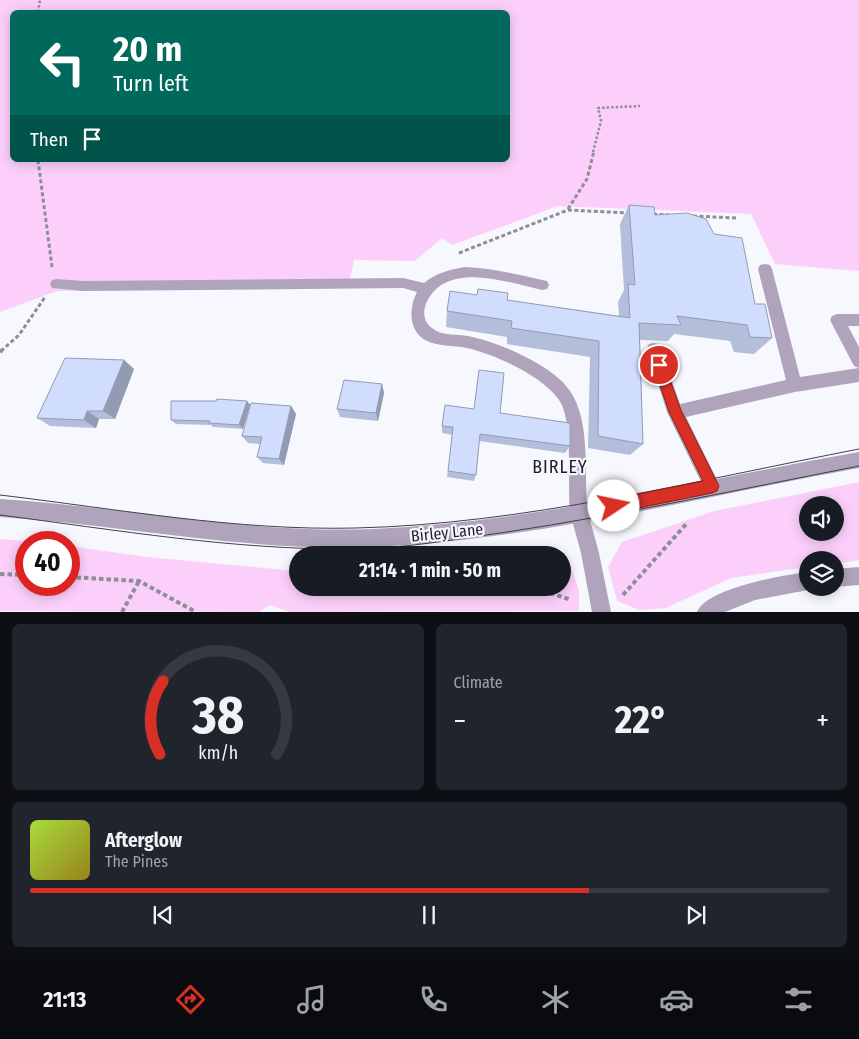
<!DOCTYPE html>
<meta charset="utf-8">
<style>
body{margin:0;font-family:"Fira Sans Condensed",sans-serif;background:#20242c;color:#f1f3f6;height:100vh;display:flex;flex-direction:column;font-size:19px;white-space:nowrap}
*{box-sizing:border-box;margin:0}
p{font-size:16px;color:#9ea1a6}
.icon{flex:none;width:28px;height:28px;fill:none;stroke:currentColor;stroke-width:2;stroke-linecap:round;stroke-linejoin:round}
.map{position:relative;height:612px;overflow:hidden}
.sheet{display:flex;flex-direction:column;gap:12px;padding:12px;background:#0d0f14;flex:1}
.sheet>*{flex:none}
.banner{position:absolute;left:10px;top:10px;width:500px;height:152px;border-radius:8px;box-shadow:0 2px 12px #0003;background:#00695c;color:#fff;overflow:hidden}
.buttons{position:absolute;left:799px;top:496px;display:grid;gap:10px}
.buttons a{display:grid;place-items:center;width:45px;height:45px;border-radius:50%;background:#171b24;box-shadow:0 2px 12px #0003;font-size:25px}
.speed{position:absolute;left:15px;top:531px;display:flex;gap:10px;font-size:25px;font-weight:700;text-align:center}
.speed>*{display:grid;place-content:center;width:65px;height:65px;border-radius:50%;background:#171b24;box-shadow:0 2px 12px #0003;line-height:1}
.speed .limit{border:8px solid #d22;background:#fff;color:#111}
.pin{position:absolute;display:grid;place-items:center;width:42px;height:42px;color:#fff;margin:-21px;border:2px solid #fff;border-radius:50%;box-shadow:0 1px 5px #0007}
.me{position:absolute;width:55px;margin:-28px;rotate:79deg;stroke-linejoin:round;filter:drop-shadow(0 0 4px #0008)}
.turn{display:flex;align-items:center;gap:18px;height:105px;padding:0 20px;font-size:22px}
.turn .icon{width:65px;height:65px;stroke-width:2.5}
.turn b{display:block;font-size:35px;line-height:42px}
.then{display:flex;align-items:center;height:48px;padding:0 20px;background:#0003;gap:10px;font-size:19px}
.big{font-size:38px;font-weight:700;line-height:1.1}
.sheet .card{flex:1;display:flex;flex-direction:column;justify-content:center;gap:8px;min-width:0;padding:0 18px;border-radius:8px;background:#20242c}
.sheet .dial{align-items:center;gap:0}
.dial svg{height:130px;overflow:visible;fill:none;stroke:#363941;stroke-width:7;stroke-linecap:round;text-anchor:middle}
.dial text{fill:#f1f3f6;stroke:none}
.song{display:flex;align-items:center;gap:15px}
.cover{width:60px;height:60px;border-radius:8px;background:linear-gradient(135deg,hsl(80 70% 55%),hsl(50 70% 35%))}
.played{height:5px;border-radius:2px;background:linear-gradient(90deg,#d93025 70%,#363941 70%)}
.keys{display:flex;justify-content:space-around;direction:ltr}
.heat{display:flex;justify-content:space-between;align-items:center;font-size:28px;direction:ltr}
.sheet .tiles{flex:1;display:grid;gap:12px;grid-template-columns:1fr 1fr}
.card:last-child{grid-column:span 2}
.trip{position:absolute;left:289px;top:546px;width:282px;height:50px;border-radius:25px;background:#171b24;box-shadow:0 2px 12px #0003;font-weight:700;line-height:50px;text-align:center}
.tabs{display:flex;height:80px;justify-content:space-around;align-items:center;background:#090b0e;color:#9ea1a6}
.tabs .icon{width:35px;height:35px}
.tabs .active{color:#d93025}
.tabs b{font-size:22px;color:#f1f3f6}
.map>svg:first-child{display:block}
.green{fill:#fbcffa;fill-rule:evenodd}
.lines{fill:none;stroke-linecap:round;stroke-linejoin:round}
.path-far2{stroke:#8e8e97;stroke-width:2.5;stroke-dasharray:2.5 2;stroke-linecap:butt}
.path-far1{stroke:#8e8e97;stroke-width:3;stroke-dasharray:4 2.5;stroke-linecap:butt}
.path{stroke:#8e8e97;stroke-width:4;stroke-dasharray:4.5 3;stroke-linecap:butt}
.service{fill:#afa4bb;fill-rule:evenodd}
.minor{fill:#afa4bb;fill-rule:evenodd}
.tertiary{fill:#afa4bb;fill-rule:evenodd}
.tram{stroke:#40404b;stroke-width:1}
.wall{fill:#b3beda}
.shaded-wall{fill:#929bb1}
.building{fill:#d0ddfd;stroke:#929bb1}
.route{fill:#d93025;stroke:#8d1f18}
.labels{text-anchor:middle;stroke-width:4.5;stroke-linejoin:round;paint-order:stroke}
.near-street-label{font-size:16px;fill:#1e1e2a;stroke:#f7f7fe}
.near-neighbourhood-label{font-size:18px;letter-spacing:1px;fill:#1e1e2a;stroke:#f7f7fe}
</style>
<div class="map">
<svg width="859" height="612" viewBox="0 0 859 612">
<rect width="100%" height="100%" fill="#f7f7fe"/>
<g class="green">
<path d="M 0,0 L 859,0 L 859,271 L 775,264 L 751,214 L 558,206 L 452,245 L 442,238 L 415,261 L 354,260 L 348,287 L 57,291 L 0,312 ZM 12,12 L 508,12 L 508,160 L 12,160 Z"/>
<path d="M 859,482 L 859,560 L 835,564 L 835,560 L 808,560 L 807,567 L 731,578 L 666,608 L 639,610 L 617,601 L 608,567 L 622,542 L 714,511 ZM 808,505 L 835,505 L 835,532 L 808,532 Z"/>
<path d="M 0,539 L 34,542 L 26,542 L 26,585 L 69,585 L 69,546 L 147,557 L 297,571 L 298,588 L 562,588 L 563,561 L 570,564 L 579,590 L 579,611 L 290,612 L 270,605 L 259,612 L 0,611 Z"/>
</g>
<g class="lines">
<g class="path-far2">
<path d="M 38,12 L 40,0"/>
<path d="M 593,152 L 601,121 L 598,108 L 640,106"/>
</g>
<g class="path-far1">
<path d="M 38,160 L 52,267"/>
<path d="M 568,209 L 587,179 L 594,151"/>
<path d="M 653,214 L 669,215"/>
<path d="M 693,216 L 737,218"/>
<path d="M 459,253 L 568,210 L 629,213"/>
<path d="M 1,351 L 19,335 L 45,297"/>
</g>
<g class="path">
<path d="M 0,352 L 2,350"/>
<path d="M 0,574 L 26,575"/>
<path d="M 69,577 L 139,581 L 196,612"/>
<path d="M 536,588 L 571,600"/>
<path d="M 623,595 L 688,522"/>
<path d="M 122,612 L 139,581"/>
</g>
<g class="service">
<path d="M 765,264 L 770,265 L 772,269 L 800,377 L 859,368 L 859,382 L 795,392 L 686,417 L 720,486 L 718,492 L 712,494 L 706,492 L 667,412 L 647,349 L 649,344 L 654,343 L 659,344 L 680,404 L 786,380 L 758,269 L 760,265 Z"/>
<path d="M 464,267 C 491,268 516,274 542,280 L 547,281 L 549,285 L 547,289 L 542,290 C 513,284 474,269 445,283 C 429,290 413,318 435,330 C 444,336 458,334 468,336 C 498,342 553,365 570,391 C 592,423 583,476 588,513 L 585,519 L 579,522 L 573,519 L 570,513 C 567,485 574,421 559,400 C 543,376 494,354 467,348 C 453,345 438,347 425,340 C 408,330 409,307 417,292 L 403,288 L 83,291 L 52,288 L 50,284 L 52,280 L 57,279 L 83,281 L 403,278 L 424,283 C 436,273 449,270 464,267 Z"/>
<path d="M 837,314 L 859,314 L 859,326 L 848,326 L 859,347 L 859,368 L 854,366 L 830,320 L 832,316 Z"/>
</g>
<g class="minor">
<path d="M 579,504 L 585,507 L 588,513 L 599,553 L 611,612 L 592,612 L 581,553 L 570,513 L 573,507 Z"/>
<path d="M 859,567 L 859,585 L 835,587 L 835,569 Z"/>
<path d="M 808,572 L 808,588 L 815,588 L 808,590 L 755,600 L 725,612 L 697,612 C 707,588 783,575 808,572 Z"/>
</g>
<path class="tertiary" d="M 859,452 L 859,468 C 698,497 538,540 373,547 C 248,552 125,525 0,517 L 0,499 C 125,507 248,534 373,529 C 538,522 698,480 859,452 Z"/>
<g class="tram">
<path d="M 0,495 C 118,509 237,531 356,528 C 524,524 694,481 859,449"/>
<path d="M 0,515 C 117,530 234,550 351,549 C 403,549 456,539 507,532 C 625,514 742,489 859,466"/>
</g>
</g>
<g class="wall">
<path d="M 629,205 L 655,215 L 714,234 L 755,304 L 772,338 L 754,354 L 734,352 L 730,341 L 674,334 L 668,341 L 640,340 L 643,444 L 630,455 L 588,448 L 590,357 L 507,344 L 507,337 L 446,327 L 447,311 L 507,300 L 619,316 L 618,302 L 624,290 L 620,224 Z"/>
<path d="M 124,360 L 134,369 L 115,419 L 99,419 L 96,428 L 50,426 L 37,418 Z"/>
<path d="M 479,370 L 500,413 L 570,446 L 565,453 L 479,441 L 476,475 L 474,481 L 447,477 L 453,435 L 442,433 L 442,426 L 474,409 Z"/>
<path d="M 382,384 L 384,393 L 378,421 L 340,417 L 337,409 Z"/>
<path d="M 247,401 L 250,405 L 243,429 L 213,427 L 211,425 L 176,424 L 171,420 Z"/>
<path d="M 291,406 L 296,414 L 284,465 L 263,463 L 257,457 L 260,444 L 248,443 L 242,436 Z"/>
</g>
<g class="shaded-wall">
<path d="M 124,360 L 134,369 L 115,419 L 103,411 Z"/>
<path d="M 382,384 L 384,393 L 378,421 L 376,413 Z"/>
<path d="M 247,401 L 250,405 L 243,429 L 239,425 Z"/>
<path d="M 291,406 L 296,414 L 284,465 L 279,459 Z"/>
<path d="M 87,411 L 99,419 L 96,428 L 84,420 Z"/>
</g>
<g class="building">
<path d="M 629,205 L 654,207 L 655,215 L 687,213 L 706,219 L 714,234 L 742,238 L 755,304 L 765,304 L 772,338 L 750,337 L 747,325 L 677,316 L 681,325 L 639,323 L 643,444 L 598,436 L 599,341 L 511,328 L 512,321 L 447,311 L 450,291 L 477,295 L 478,289 L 508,293 L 507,300 L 630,318 L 628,284 L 635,285 Z"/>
<path d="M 65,358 L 124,360 L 103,411 L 87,411 L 84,420 L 37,418 Z"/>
<path d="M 479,370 L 504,373 L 500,413 L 570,423 L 570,446 L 480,434 L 476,475 L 448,471 L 453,427 L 442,426 L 445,405 L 474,409 Z"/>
<path d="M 344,380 L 382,384 L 376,413 L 337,409 Z"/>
<path d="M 217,399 L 247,401 L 239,425 L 209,423 L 210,421 L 171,420 L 171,401 L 216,401 Z"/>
<path d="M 251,403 L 291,406 L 279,459 L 257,457 L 262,437 L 242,436 Z"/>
</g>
<path class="route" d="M 659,360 L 663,361 L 681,410 L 719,486 L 717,491 L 712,493 L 614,513 L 609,511 L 607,506 L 609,501 L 614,499 L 703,481 L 669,412 L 653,365 L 655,361 Z"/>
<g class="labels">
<g class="near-street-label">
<text transform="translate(447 532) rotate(-6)" y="6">Birley Lane</text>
</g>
<g class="near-neighbourhood-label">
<text x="560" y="473">BIRLEY</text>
</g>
</g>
</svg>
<div class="buttons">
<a><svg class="icon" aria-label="sound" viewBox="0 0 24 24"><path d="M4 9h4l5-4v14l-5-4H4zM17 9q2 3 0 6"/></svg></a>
<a><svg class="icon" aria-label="layers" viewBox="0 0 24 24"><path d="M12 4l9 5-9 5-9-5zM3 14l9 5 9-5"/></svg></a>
</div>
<div class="speed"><div class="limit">40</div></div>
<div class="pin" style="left:659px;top:365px;background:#d93025"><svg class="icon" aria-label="arrive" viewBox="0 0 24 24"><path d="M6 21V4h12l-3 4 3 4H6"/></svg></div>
<svg class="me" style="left:614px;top:506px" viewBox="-20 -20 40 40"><circle r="19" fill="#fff"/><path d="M0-13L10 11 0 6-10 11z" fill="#d93025"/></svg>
<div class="trip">21:14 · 1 min · 50 m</div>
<div class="banner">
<div class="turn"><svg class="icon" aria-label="left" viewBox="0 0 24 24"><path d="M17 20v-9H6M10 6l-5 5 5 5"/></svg><div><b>20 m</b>Turn left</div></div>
<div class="then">Then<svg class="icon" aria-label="arrive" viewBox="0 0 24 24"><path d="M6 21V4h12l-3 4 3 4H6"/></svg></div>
</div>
</div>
<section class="sheet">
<div class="tiles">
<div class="card dial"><svg viewBox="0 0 100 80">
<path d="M14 69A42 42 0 1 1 86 69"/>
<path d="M14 69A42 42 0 0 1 16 24" stroke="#d93025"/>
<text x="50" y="56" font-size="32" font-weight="700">38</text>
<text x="50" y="72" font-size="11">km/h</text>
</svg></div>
<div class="card"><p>Climate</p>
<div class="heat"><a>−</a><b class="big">22°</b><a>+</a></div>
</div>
<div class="card">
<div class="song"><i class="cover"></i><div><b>Afterglow</b><p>The Pines</p></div></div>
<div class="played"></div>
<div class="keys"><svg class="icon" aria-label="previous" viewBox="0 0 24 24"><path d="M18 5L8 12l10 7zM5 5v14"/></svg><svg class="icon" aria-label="pause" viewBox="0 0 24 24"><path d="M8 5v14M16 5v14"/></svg><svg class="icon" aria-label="next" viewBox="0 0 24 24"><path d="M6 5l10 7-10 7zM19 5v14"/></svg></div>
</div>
</div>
</section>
<nav class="tabs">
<b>21:13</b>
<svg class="icon active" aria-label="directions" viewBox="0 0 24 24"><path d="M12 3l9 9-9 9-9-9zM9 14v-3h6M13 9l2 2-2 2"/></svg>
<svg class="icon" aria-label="music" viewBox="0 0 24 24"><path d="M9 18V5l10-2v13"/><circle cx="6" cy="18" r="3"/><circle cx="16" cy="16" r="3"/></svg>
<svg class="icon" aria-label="phone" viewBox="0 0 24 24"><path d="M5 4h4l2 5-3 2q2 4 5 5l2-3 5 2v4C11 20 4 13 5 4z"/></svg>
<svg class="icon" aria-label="climate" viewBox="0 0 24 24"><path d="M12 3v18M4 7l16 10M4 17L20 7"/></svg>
<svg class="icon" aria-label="car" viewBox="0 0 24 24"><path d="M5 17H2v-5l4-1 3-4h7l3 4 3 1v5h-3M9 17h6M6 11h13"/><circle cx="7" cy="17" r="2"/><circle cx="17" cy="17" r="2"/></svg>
<svg class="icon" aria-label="filters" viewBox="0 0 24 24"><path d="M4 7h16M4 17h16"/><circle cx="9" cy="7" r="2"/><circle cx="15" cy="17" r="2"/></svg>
</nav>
